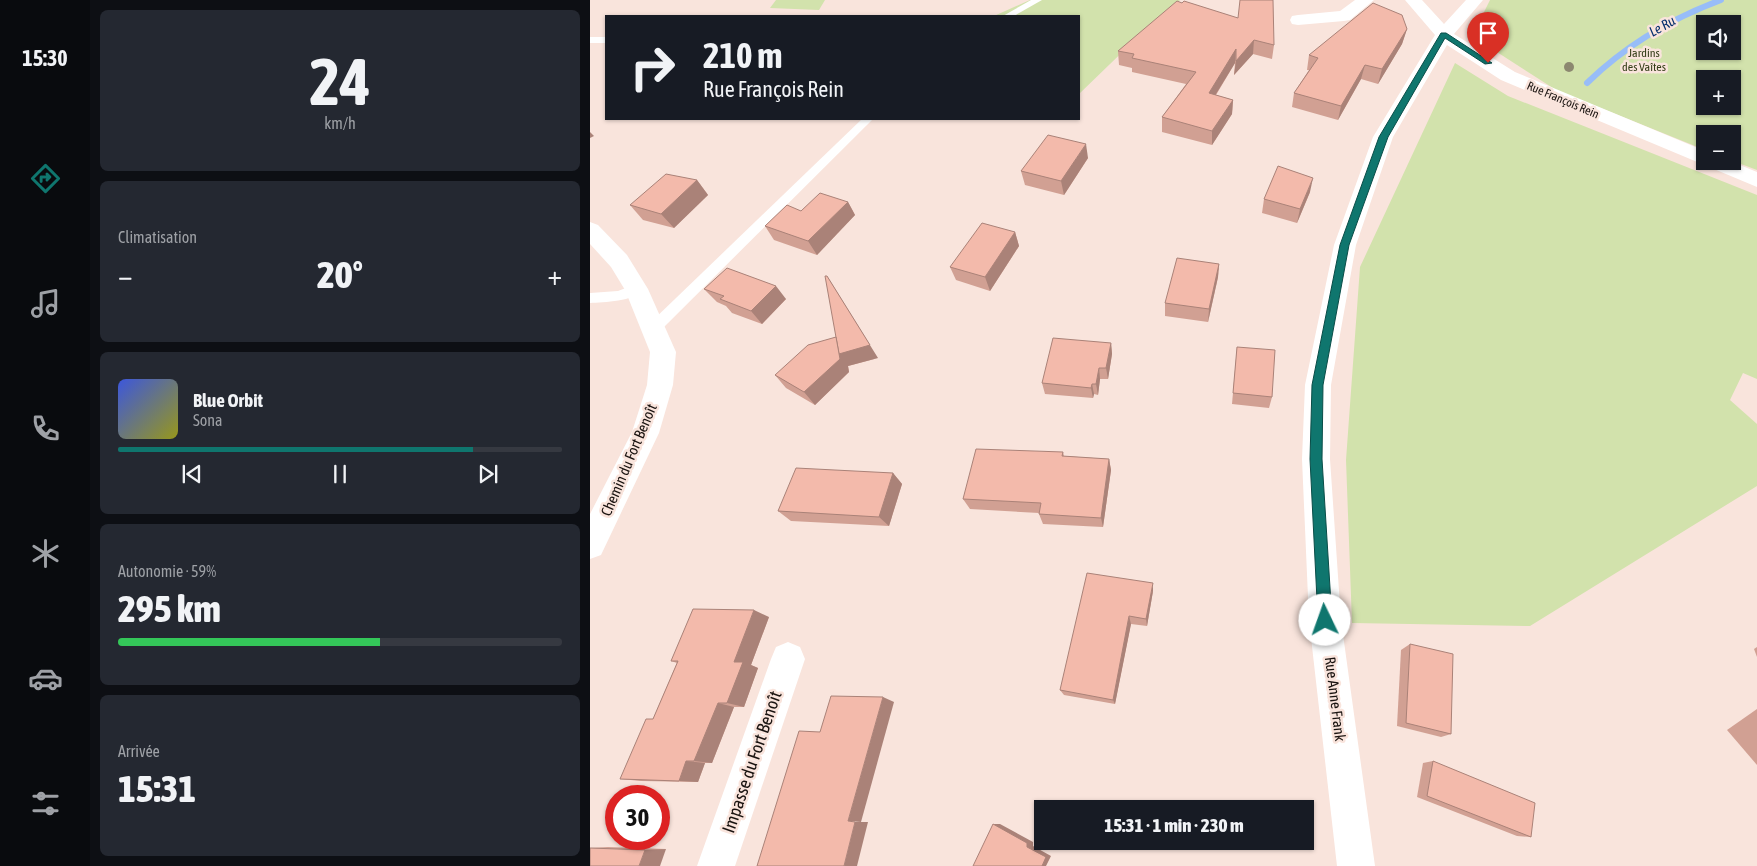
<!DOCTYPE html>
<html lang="fr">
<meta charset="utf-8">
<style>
body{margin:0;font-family:"Asap Condensed",sans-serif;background:#242831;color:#f1f3f6;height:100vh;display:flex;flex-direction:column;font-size:19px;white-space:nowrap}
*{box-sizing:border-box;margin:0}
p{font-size:16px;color:#9ea1a6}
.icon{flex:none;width:28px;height:28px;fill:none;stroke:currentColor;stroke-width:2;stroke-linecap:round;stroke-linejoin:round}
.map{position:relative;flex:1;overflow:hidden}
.panel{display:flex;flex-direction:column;gap:10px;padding:10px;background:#0d0f14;width:500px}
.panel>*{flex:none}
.banner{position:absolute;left:15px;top:15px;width:475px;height:105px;border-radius:0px;box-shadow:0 1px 4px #0004;background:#171b24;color:#f1f3f6;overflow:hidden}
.tools{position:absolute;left:1106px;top:15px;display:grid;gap:10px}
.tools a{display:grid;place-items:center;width:45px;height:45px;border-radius:0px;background:#171b24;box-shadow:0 1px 4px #0004;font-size:25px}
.speed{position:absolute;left:15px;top:785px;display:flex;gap:10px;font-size:25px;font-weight:700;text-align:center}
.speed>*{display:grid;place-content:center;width:65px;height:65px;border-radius:50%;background:#171b24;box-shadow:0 1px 4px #0004;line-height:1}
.speed .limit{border:8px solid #d22;background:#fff;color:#111}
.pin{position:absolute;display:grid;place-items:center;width:42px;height:42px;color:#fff;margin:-51px -21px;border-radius:50% 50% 50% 0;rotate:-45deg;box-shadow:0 0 5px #0007}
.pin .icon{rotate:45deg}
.me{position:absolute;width:55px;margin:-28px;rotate:357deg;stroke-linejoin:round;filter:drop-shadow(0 0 4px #0008)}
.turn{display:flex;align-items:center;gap:18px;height:105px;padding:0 15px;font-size:22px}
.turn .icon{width:65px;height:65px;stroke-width:2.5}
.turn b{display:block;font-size:35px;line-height:42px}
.big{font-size:38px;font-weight:800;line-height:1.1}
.panel .widget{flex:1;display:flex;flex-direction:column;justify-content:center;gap:8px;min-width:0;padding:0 18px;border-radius:8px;background:#242831}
.panel .dial{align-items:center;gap:0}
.dial b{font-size:65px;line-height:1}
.song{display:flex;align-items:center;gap:15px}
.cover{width:60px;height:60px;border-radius:8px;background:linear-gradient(135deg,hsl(230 70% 55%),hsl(60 70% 35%))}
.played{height:5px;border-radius:2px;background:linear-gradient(90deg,#0f766e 80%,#363941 80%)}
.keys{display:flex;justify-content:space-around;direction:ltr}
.heat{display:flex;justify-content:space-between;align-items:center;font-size:28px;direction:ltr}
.charge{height:8px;border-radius:4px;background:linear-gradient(90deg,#34c759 59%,#363941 0)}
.trip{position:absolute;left:444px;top:800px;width:280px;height:50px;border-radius:0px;background:#171b24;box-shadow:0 1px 4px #0004;font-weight:800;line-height:50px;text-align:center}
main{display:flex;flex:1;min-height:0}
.tabs{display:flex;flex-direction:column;width:90px;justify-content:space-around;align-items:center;background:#090b0e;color:#9ea1a6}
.tabs .icon{width:35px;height:35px}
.tabs .selected{color:#0f766e}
.tabs b{font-size:22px;color:#f1f3f6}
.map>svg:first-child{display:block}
.green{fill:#d2e2ac;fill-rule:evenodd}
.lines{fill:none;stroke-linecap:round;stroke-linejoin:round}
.stream{stroke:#98bdf8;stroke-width:6}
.service{fill:#fff;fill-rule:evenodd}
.minor{fill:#fff;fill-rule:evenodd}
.tertiary{fill:#fff;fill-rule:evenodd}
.tree{fill:#8c8870}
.wall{fill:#d1a093}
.shaded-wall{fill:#aa8278}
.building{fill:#f3baab;stroke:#aa8278}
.route{fill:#0f766e;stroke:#0a4d48}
.labels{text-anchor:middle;stroke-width:5;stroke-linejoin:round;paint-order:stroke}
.far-park-label{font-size:12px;fill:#333c17;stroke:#f9e4dc}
.far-street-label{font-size:12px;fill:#191310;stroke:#f9e4dc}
.far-water-label{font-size:14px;font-style:italic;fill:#062f6e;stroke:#f9e4dc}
.street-label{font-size:15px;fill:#191310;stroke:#f9e4dc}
.near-street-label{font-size:18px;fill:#191310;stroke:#f9e4dc}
</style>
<main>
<nav class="tabs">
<b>15:30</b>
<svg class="icon selected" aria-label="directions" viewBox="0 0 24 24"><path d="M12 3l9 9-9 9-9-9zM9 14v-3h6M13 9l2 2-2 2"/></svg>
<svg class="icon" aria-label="music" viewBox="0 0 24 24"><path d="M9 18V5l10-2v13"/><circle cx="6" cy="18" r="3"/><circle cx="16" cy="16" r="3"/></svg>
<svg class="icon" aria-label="phone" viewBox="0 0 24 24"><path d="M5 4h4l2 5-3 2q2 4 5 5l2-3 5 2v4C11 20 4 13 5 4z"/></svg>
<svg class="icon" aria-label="climate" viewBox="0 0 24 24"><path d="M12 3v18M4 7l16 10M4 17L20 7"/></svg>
<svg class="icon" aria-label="car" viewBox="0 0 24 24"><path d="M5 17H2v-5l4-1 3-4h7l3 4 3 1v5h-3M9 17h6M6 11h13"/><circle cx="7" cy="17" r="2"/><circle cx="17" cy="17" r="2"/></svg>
<svg class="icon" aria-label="filters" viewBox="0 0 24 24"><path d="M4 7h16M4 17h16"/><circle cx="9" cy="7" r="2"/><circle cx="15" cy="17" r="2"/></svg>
</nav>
<section class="panel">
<div class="widget dial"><b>24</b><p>km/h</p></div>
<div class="widget"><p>Climatisation</p>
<div class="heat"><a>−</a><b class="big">20°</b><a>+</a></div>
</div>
<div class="widget">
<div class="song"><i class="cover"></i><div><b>Blue Orbit</b><p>Sona</p></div></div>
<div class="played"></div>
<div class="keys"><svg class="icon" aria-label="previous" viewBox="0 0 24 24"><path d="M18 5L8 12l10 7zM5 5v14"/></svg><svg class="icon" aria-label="pause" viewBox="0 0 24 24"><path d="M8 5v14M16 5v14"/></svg><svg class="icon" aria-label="next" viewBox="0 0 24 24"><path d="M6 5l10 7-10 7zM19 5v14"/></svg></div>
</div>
<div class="widget"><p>Autonomie · 59%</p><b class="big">295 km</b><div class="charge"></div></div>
<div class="widget"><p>Arrivée</p><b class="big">15:31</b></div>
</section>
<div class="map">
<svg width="1167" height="866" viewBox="0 0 1167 866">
<rect width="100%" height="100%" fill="#f9e4dc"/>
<g class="green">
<path d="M 186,0 L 235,0 L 229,10 L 180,8 Z"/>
<path d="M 440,0 L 590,0 L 551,34 L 489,94 L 489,16 L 404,16 Z"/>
<path d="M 900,0 L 1167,0 L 1167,170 L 1143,161 L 1142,134 L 1115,134 L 1115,150 L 966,90 L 882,36 ZM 1115,24 L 1142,24 L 1142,51 L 1115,51 ZM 1115,79 L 1142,79 L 1142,106 L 1115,106 Z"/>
<path d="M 865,63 L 918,96 L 1167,195 L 1167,379 L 1153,373 L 1140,400 L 1167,424 L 1167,486 L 940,626 L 762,623 L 756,460 L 770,267 Z"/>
</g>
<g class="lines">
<path class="stream" d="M 997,83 C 1036,45 1080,19 1131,0"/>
<g class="service">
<path d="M 441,0 L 452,0 L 424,16 L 413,16 Z"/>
<rect x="0" y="37" width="16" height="6"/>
<path d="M 272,119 L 283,119 L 69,332 L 64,333 L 59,332 L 57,328 L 59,324 Z"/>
<path d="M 46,284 L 51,286 L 53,289 C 44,302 14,302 0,303 L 0,293 L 28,291 Z"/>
</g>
<g class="minor">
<path d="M 765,0 L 784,0 L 760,20 L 754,21 L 708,25 L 702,24 L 700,20 L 702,16 L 708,15 L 750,11 Z"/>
<path d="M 815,0 L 832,0 L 854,24 L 876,0 L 893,0 L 864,34 L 925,72 L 1115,151 L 1115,161 L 1140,161 L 1167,172 L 1167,187 L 911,80 L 857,45 L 803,137 L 766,245 L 741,385 L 740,459 L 751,620 L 785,866 L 747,866 L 719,620 L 712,459 L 715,385 L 744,245 L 783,137 L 845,35 Z"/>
<path d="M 198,642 L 210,647 L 215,659 L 145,866 L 107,866 L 181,659 L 186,647 Z"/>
</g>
<path class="tertiary" d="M 0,222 L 8,225 L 37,255 L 58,289 L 86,352 L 83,385 L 69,433 L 11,555 L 0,559 L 0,514 L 42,432 L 57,385 L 60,352 L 35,290 L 21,267 L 0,244 Z"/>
</g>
<circle class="tree" cx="979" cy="67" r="5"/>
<g class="wall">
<path d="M 592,3 L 684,45 L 682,59 L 663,54 L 644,75 L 645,63 L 626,95 L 643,100 L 642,114 L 622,145 L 572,132 L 572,117 L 596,84 L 542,72 L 542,68 L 529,65 L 528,51 Z"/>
<path d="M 817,29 L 812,44 L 788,84 L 771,79 L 748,120 L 702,107 L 704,93 L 719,70 L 717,70 L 719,55 Z"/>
<path d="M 498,158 L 474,195 L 435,185 L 431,171 Z"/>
<path d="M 107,180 L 118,195 L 84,228 L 53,220 L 40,205 Z"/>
<path d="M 720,192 L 707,223 L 672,213 L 674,199 Z"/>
<path d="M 258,202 L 265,215 L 227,255 L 184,240 L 175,226 L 211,211 Z"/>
<path d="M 425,232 L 429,246 L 400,291 L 366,280 L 360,267 Z"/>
<path d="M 629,264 L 628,277 L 618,322 L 575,316 L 575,303 Z"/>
<path d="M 114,289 L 196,299 L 172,324 L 142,313 L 136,306 L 127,302 Z"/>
<path d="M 521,343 L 522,354 L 518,379 L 510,379 L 508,395 L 504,394 L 503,398 L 455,394 L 452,383 Z"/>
<path d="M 647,347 L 682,397 L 679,408 L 642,404 Z"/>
<path d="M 288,358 L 258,366 L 259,372 L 225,405 L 196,388 L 185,375 Z"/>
<path d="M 473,452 L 474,456 L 519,459 L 521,470 L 513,527 L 453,524 L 449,514 L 449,513 L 380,509 L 373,499 Z"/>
<path d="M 303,473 L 312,484 L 299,526 L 201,521 L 188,511 Z"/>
<path d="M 563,591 L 557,626 L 541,624 L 525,704 L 474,695 L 470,690 Z"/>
<path d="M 179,617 L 161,665 L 168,668 L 154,707 L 144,707 L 122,763 L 115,763 L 108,782 L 51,781 L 30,779 L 63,719 L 87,663 L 81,661 Z"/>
<path d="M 820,644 L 861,734 L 851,737 L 807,726 L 811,650 Z"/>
<path d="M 1167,647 L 1167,657 L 1164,649 Z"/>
<path d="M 1167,709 L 1167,765 L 1137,730 Z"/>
<path d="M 843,761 L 941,837 L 927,836 L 827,797 L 833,763 Z"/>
<path d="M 18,847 L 76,849 L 0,866 L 0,848 Z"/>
</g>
<g class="shaded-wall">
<path d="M 817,29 L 812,44 L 788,84 L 792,69 Z"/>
<path d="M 664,40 L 663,54 L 644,75 L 646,61 Z"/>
<path d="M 646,49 L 645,63 L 618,107 L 619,93 Z"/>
<path d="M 775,65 L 771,79 L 748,120 L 751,106 Z"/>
<path d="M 643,100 L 642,114 L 622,145 L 622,131 Z"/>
<path d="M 0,132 L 4,136 L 0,138 Z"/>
<path d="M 496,144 L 498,158 L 474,195 L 471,181 Z"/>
<path d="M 723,178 L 720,192 L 707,223 L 710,209 Z"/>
<path d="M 107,180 L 118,195 L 84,228 L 71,214 Z"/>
<path d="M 258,202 L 265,215 L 227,255 L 218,241 Z"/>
<path d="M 425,232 L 429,246 L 400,291 L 395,277 Z"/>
<path d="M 629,264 L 628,277 L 618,322 L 619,309 Z"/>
<path d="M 237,276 L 288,358 L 258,366 L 259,372 L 225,405 L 214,392 L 246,337 L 255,350 Z"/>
<path d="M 186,286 L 196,299 L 172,324 L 161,311 Z"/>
<path d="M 521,343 L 522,354 L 518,379 L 516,368 Z"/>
<path d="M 509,368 L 510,379 L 508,395 L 506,384 Z"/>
<path d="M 502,384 L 504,394 L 503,398 L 501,388 Z"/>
<path d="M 519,459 L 521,470 L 513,527 L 511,518 Z"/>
<path d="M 303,473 L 312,484 L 299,526 L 289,517 Z"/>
<path d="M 563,583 L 563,591 L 557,626 L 556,619 Z"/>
<path d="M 164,610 L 179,617 L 161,665 L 168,668 L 154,707 L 137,703 L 144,662 Z"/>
<path d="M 539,616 L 541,624 L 525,704 L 523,700 Z"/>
<path d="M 293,697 L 304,702 L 271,822 L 258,821 Z"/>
<path d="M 128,703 L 144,707 L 122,763 L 104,761 Z"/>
<path d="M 96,761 L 115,763 L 108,782 L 89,781 Z"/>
<path d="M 265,822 L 278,822 L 267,866 L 254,866 Z"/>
<path d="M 403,824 L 410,824 L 443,842 L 443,846 L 461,856 L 456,866 L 452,866 L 437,847 Z"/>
<path d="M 76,849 L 70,866 L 49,866 L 55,850 Z"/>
</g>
<g class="building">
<path d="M 650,0 L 683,0 L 684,45 L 664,40 L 646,61 L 646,49 L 619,93 L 643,100 L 622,131 L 572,117 L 606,72 L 542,58 L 544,54 L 528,51 L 587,1 L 592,3 L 594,1 L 648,18 Z"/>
<path d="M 783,3 L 812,15 L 817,29 L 792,69 L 775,65 L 751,106 L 704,93 L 728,58 L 719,55 Z"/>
<path d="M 458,135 L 496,144 L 471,181 L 431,171 Z"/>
<path d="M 688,166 L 723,178 L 710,209 L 674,199 Z"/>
<path d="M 76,174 L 107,180 L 71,214 L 40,205 Z"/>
<path d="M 230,193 L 258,202 L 218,241 L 175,226 L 197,205 L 211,211 Z"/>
<path d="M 392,223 L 425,232 L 395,277 L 360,267 Z"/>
<path d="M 587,258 L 629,264 L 619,309 L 575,303 Z"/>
<path d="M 137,268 L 186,286 L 161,311 L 130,299 L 134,296 L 114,289 Z"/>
<path d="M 235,276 L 237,276 L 280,345 L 249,354 Z"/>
<path d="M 246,337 L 250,359 L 214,392 L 185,375 L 218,345 Z"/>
<path d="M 463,338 L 521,343 L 516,368 L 509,368 L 506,384 L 502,384 L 501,388 L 452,383 Z"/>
<path d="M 647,347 L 685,350 L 682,397 L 643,393 Z"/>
<path d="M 386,449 L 473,452 L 472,456 L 519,459 L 511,518 L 449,514 L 451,503 L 373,499 Z"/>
<path d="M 206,468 L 303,473 L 289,517 L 188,511 Z"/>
<path d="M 497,573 L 563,583 L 556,619 L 539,616 L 523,700 L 470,690 Z"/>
<path d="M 103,609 L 164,610 L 144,662 L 153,662 L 137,703 L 128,703 L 104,761 L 96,761 L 89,781 L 30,779 L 56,719 L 63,719 L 88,661 L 81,661 Z"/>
<path d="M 820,644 L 863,654 L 861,734 L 816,723 Z"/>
<path d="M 241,696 L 293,697 L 258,821 L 265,822 L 254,866 L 167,866 L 209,731 L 230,732 Z"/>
<path d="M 843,761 L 945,803 L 941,837 L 837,796 Z"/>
<path d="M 403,824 L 437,843 L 437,847 L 456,857 L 452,866 L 383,866 Z"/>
<path d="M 0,848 L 55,850 L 49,866 L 0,866 Z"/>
</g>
<path class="route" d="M 851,33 L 856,33 L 902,63 L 895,64 L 855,38 L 798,137 L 759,245 L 733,385 L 732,459 L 742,620 L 740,624 L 735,626 L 730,624 L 728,620 L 720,459 L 722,385 L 750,245 L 789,137 Z"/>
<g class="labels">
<g class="far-park-label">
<text x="1054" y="57">Jardins<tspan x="1054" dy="14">des Vaîtes</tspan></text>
</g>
<g class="far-street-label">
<text transform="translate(973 100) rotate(23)" y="4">Rue François Rein</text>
</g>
<g class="far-water-label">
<text transform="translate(1072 26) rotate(-29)" y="5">Le Ru</text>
</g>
<g class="street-label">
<text transform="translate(39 460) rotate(-67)" y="5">Chemin du Fort Benoît</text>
<text transform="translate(745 699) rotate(83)" y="5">Rue Anne Frank</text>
</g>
<g class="near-street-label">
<text transform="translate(162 762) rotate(-71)" y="6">Impasse du Fort Benoît</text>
</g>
</g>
</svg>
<div class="tools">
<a><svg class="icon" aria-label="sound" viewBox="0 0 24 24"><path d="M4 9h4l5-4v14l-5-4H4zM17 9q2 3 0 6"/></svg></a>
<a>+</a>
<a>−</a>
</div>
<div class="speed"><div class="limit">30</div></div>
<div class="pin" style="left:898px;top:63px;background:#d93025"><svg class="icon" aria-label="arrive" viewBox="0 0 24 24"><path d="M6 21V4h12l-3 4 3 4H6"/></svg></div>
<svg class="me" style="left:735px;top:620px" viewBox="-20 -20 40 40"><circle r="19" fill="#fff"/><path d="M0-13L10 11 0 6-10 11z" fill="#0f766e"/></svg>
<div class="trip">15:31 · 1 min · 230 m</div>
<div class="banner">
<div class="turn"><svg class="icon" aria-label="right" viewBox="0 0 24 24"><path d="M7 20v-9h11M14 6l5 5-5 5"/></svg><div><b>210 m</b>Rue François Rein</div></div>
</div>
</div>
</main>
